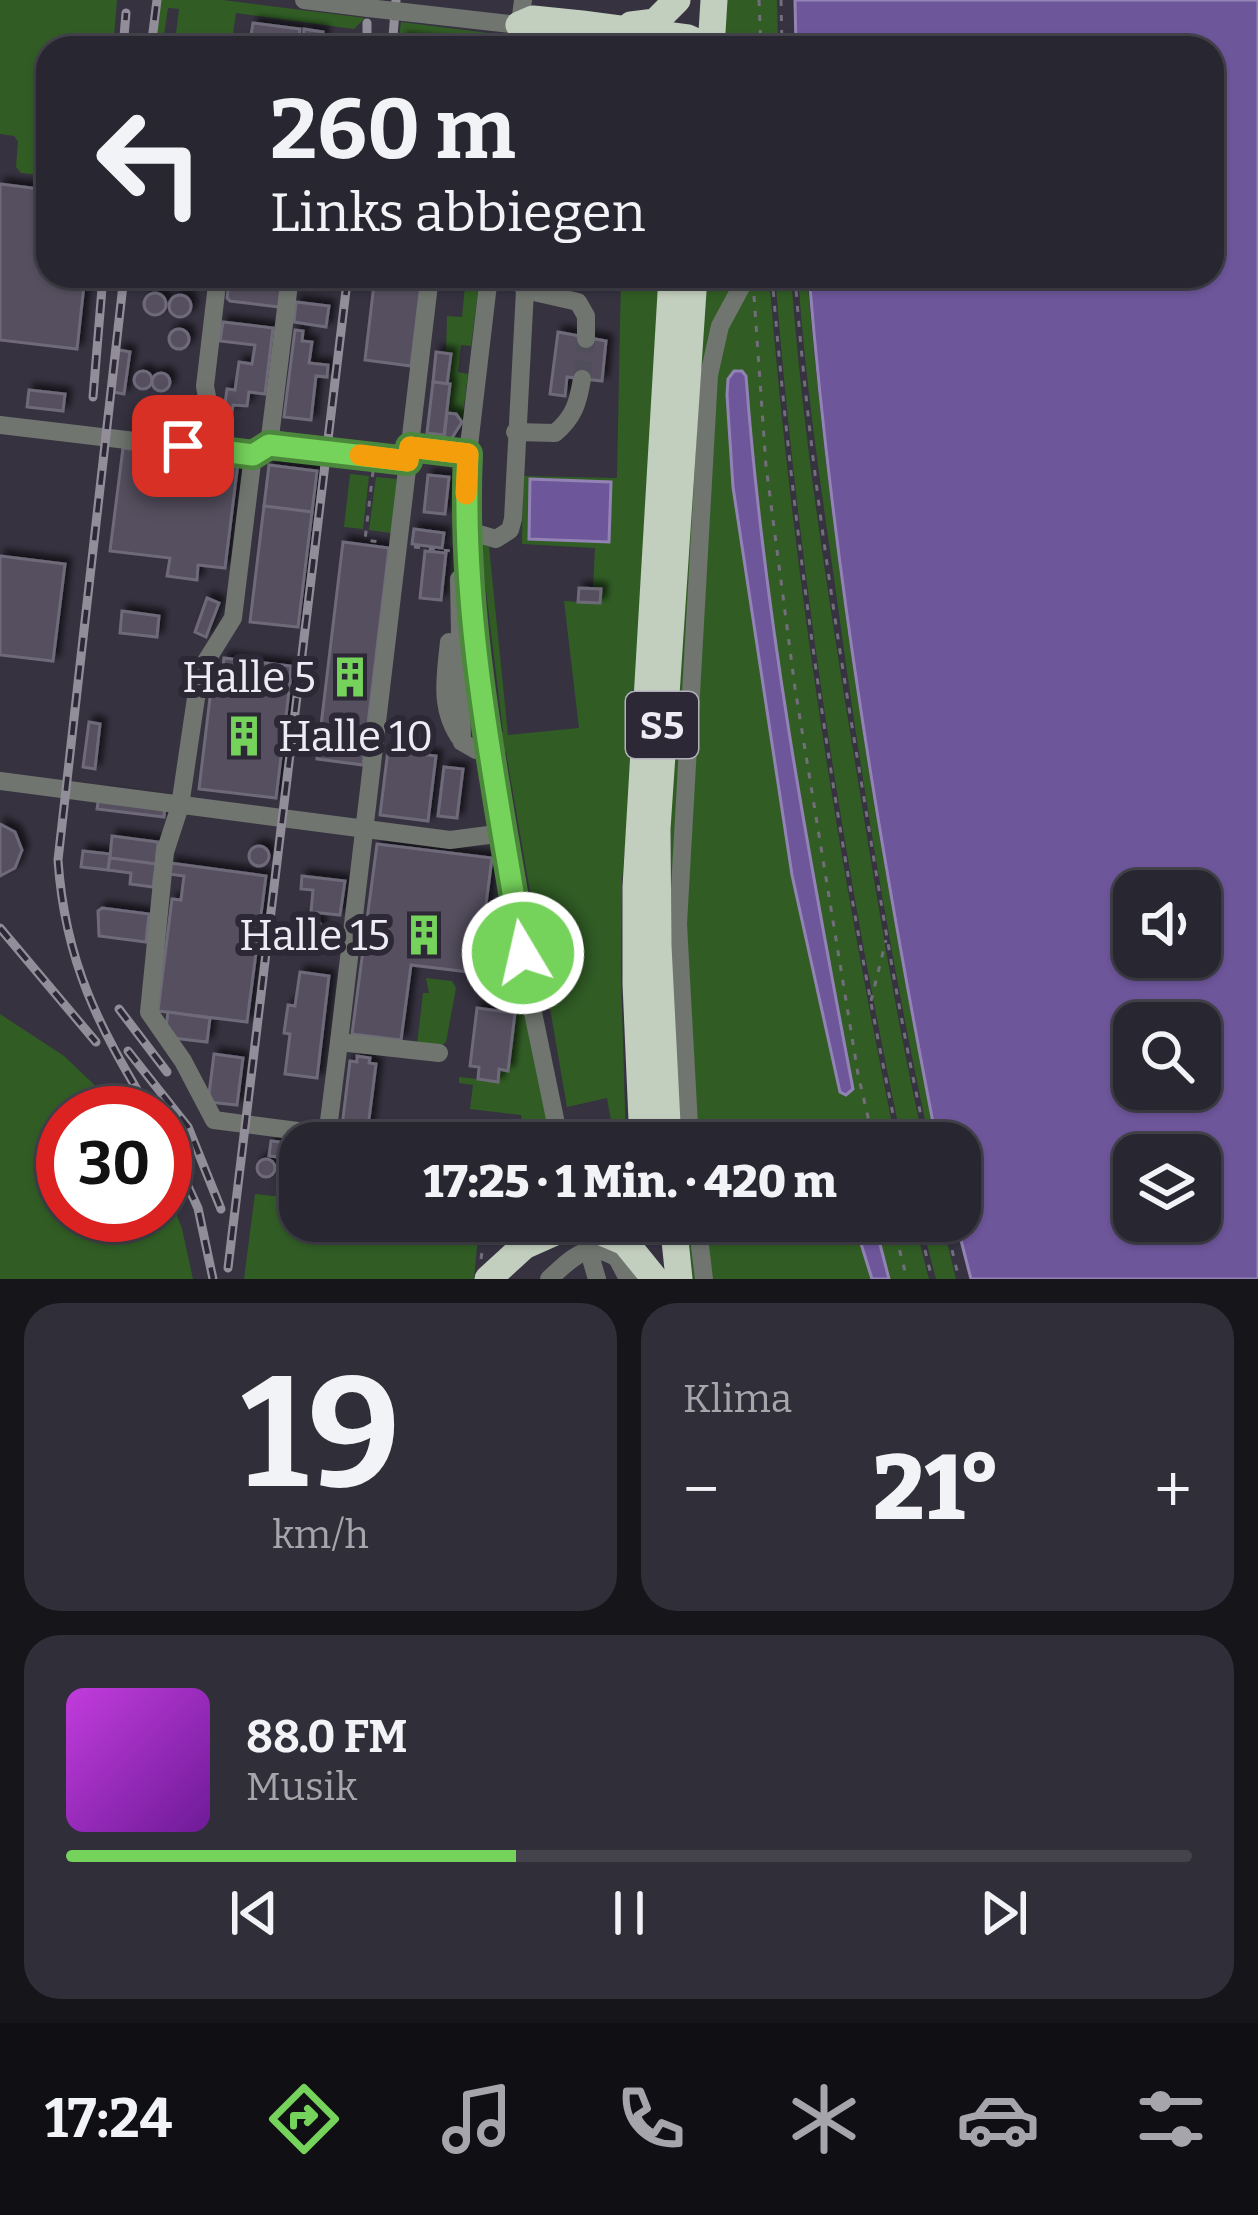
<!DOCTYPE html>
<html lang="de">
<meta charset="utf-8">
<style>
body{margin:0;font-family:Bitter,serif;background:#302e38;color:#f1f3f6;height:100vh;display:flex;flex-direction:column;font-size:45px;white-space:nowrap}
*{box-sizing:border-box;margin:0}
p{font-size:39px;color:#a5a5ab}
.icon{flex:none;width:66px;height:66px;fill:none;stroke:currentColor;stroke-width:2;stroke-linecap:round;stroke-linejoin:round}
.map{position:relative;height:1279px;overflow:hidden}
.side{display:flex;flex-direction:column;gap:24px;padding:24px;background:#16151a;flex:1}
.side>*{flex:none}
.guide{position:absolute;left:36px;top:36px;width:1188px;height:252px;border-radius:36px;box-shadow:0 3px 9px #0004,0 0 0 3px #44434c;background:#282630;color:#f1f3f6;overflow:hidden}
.fabs{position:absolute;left:1113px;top:870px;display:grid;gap:24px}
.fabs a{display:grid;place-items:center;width:108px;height:108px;border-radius:24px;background:#282630;box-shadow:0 3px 9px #0004,0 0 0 3px #44434c;font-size:60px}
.speed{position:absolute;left:36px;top:1086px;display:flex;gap:24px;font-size:60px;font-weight:700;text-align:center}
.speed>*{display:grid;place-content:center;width:156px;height:156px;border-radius:50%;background:#282630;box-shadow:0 3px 9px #0004,0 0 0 3px #44434c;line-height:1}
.speed .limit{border:18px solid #d22;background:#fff;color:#111}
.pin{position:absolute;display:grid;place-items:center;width:102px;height:102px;color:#fff;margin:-51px;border-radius:24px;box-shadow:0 6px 18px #0006}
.me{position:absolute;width:132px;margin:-66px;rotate:351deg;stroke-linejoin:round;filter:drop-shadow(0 0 9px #0008)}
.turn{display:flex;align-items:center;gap:42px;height:252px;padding:0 36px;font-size:54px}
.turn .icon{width:156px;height:156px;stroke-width:2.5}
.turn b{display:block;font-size:84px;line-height:102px}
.big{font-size:90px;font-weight:800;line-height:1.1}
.side .card{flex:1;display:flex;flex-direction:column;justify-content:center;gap:18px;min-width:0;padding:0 42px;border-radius:36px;background:#302e38}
.side .dial{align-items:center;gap:0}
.dial b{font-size:156px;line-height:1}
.song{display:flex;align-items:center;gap:36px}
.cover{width:144px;height:144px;border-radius:18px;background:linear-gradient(135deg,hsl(290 70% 55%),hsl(280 70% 35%))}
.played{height:12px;border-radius:6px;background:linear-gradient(90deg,#75d25b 40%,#44434c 40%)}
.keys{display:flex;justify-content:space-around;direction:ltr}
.heat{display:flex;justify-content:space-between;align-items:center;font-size:66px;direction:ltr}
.side .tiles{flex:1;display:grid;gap:24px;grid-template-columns:1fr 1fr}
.card:last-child{grid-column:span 2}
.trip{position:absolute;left:279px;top:1122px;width:702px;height:120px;border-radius:36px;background:#282630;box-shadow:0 3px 9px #0004,0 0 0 3px #44434c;font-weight:800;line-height:120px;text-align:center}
.menu{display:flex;height:192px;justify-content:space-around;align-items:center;background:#100f13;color:#a5a5ab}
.menu .icon{width:84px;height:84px}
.menu .active{color:#75d25b}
.menu b{font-size:54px;color:#f1f3f6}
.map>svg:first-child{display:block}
.green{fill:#315d25;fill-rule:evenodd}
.water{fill:#6d569a;stroke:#9383b5;stroke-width:3;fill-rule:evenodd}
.building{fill:#544f5e;stroke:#6e6a7a;stroke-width:3;filter:url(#shadow)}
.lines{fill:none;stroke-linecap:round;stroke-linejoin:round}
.minor-tunnel{stroke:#514e5b;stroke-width:18;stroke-dasharray:18 9;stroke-linecap:butt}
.path{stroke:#726e7b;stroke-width:3;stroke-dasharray:6 9;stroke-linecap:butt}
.minor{stroke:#70756f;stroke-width:18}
.highway{stroke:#c2cebe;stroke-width:27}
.rail-casing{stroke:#918e9a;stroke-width:9}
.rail{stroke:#2c2835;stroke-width:4.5;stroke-dasharray:14;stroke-linecap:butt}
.minor-bridge{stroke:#70756f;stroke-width:18}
.route-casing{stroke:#4c883b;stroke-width:30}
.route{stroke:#75d25b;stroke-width:21}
.slow{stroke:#f59e0b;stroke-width:21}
.labels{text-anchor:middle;stroke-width:12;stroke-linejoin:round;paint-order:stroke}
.shield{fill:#2c2835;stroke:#b3b0bb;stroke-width:3}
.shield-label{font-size:39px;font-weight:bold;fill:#edebf4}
.poi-label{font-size:42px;fill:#edebf4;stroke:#2c2835;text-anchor:end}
</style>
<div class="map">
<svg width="1258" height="1279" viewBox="0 0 1258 1279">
<defs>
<filter id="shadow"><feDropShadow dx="5.5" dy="-5.5" stdDeviation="3" flood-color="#0009"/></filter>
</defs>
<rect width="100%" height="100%" fill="#363240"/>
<g class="green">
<path d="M 0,0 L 117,0 L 113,48 L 48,48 L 48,176 L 21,173 L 16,167 L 18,141 L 14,136 L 0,134 Z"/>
<path d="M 161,0 L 223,0 L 365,18 L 354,29 L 236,13 L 231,48 L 227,48 L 175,42 L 179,9 L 168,8 L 162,48 L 155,48 Z"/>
<path d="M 724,0 L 777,0 L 778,48 L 727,48 L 721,43 Z"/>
<path d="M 401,22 L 496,34 L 502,38 L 505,48 L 464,48 L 399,38 Z"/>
<path d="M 447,276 L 480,276 L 471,346 L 461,345 L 458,372 L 468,374 L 462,422 L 455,414 L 447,413 L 450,355 L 446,353 L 447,316 L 462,317 L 465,286 L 446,284 Z"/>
<path d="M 621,276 L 660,276 L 638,690 L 632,690 L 632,774 L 622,880 L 621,975 L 626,1143 L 615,1143 L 607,1098 L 567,1107 L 506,752 L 498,753 L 496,746 L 503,731 L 483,566 L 473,566 L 472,548 L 480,543 L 489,547 L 508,735 L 579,728 L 564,601 L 600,603 L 593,589 L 595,548 L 522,544 L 523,476 L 617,478 Z"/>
<path d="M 705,276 L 769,276 C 792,567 837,857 896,1143 L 678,1143 L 669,788 ZM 746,376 C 764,616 808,853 853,1089 L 846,1095 L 840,1092 L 792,875 L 733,487 L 729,379 Z"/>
<path d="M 775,276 L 791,276 C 803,437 828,597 854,756 C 875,886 895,1015 924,1143 L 902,1143 C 842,858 798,567 775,276 Z"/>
<path d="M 798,276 L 807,276 C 832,567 879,856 936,1143 L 930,1143 C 890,959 860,771 835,585 C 820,482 805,379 798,276 Z"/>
<path d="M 350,474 L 369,476 L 363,529 L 344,527 Z"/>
<path d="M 376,477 L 397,479 L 391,533 L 369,530 Z"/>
<path d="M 515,977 L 520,978 L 554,1143 L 526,1143 L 521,1115 L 470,1109 L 473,1085 L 459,1083 L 459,1077 L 497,1081 L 499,1069 L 508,1070 Z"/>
<path d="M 426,978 L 452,981 L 456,988 L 446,1042 L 438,1048 L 417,1045 L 423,993 L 429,993 Z"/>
<path d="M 0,1014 L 64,1056 L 124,1113 L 63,1113 L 63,1215 L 165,1215 L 165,1183 L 182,1229 L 193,1279 L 0,1279 Z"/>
<path d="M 255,1194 L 300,1199 L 300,1221 L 492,1221 L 478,1236 L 474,1279 L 244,1279 Z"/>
<path d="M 684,1221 L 854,1221 L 872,1279 L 690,1279 Z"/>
<path d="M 874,1221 L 914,1221 L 929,1279 L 889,1279 Z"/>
<path d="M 921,1221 L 942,1221 L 956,1279 L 936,1279 Z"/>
</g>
<g class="water">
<path d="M 795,0 L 1258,0 L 1258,1279 L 971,1279 L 956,1221 L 960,1221 L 960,1143 L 937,1143 C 881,856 833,567 809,276 L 1212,276 L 1212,48 L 796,48 ZM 1134,891 L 1200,891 L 1200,957 L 1134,957 ZM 1134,1023 L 1200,1023 L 1200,1089 L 1134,1089 ZM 1134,1155 L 1200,1155 L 1200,1221 L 1134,1221 Z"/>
<path d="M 734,371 L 742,371 L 746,376 C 764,616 808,853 853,1089 L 846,1095 L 840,1092 L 792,875 L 733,487 L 727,395 L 728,379 Z"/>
<path d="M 530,479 L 611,482 L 609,542 L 529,539 Z"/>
<path d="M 854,1221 L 874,1221 L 889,1279 L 872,1279 Z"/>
</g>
<g class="building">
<path d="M 253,23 L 300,29 L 298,47 L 250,41 Z"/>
<path d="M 304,29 L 323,32 L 321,48 L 302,48 Z"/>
<path d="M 402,39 L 462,47 L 462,48 L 401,48 Z"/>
<path d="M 0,184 L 48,190 L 48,276 L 85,276 L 77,349 L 0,340 Z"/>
<path d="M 230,276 L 285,276 L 279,307 L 230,301 L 227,298 Z"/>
<path d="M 375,276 L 422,276 L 411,366 L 365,360 Z"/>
<circle cx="155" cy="304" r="11"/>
<circle cx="180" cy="306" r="11"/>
<path d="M 296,302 L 329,306 L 326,327 L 294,322 Z"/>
<path d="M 223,322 L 273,328 L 265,394 L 249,392 L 247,406 L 233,405 L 232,412 L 224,411 L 227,389 L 235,390 L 239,362 L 252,364 L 255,345 L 220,341 Z"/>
<circle cx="179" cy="339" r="10"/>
<path d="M 295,330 L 303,331 L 302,341 L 312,342 L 309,363 L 328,365 L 327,377 L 316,376 L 311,420 L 284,417 Z"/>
<path d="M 558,332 L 606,341 L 602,381 L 567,377 L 565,396 L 550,394 Z"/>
<path d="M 119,350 L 130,352 L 124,394 L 113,392 Z"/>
<path d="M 436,352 L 451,354 L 447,384 L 433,382 Z"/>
<circle cx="143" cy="380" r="9"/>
<circle cx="161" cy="382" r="9"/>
<path d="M 433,382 L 450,384 L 444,435 L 427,433 Z"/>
<path d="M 29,390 L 65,394 L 63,411 L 27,407 Z"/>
<path d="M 447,413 L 456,414 L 462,422 L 450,441 L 444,440 Z"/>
<path d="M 123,448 L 238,463 L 225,568 L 198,565 L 197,580 L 167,576 L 170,558 L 110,551 Z"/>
<path d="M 269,465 L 317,471 L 312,512 L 264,506 Z"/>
<path d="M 428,475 L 449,477 L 445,514 L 424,512 Z"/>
<path d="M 264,506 L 312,512 L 298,627 L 250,622 Z"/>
<path d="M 414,529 L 444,533 L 442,548 L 412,544 Z"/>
<path d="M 343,542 L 389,548 L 363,765 L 317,759 Z"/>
<path d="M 425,551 L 446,553 L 441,600 L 420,598 Z"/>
<path d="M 0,556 L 65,564 L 53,661 L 0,655 Z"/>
<path d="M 579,588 L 601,589 L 600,603 L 578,602 Z"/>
<path d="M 207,598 L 219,603 L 206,637 L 195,632 Z"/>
<path d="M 122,611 L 159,616 L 157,637 L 120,633 Z"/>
<path d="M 224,658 L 291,666 L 290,683 L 222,674 Z"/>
<path d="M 213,673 L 290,683 L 276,798 L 199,789 Z"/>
<path d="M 89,722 L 100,724 L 95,769 L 83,767 Z"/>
<path d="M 388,750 L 436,756 L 428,821 L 380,815 Z"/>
<path d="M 444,767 L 463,769 L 457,818 L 438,816 Z"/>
<path d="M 99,796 L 165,805 L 164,817 L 97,809 Z"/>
<path d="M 0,824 L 15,832 L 22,850 L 15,868 L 0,876 Z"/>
<path d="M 112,836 L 158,842 L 156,864 L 110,858 Z"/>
<path d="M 377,844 L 492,858 L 477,973 L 411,965 L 401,1040 L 352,1034 Z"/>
<circle cx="259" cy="856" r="10"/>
<path d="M 83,851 L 110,854 L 108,870 L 81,867 Z"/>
<path d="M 110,858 L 156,864 L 153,887 L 130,884 L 131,873 L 108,870 Z"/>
<path d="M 170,863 L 266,876 L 247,1022 L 158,1011 L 172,899 L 181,900 L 184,876 L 169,874 Z"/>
<path d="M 302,876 L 345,881 L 340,915 L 311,912 L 313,890 L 301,889 Z"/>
<path d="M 102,908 L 149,914 L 146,942 L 99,936 L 98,911 Z"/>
<circle cx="310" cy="928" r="11"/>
<path d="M 300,972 L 329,976 L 317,1078 L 285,1074 L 290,1034 L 284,1033 L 288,1005 L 295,1006 Z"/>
<path d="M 491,975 L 515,977 L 514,991 L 489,988 Z"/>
<path d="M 477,1008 L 515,1013 L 508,1071 L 499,1069 L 498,1082 L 478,1079 L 479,1067 L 470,1066 Z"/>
<path d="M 168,1012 L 210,1018 L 207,1042 L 173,1038 L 166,1028 Z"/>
<path d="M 214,1054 L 243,1058 L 237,1105 L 208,1102 Z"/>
<path d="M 357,1056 L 370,1058 L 369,1063 L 376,1064 L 366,1143 L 340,1143 L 350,1061 L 357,1062 Z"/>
<path d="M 271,1141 L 289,1143 L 287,1158 L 269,1156 Z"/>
<circle cx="266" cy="1168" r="9"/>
<circle cx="287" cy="1170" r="9"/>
</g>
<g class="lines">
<path class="minor-tunnel" d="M 582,379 L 586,339"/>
<g class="path">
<path d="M 759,0 L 761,48"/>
<path d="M 781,0 L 782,48"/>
<path d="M 772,276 C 796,567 839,857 899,1143"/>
<path d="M 795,276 C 808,449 834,621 863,792 C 882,910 901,1027 927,1143"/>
<path d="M 754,296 L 766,466 L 795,688 L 858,1074 L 874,1143"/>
<path d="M 373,471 L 365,540 L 381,542"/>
<path d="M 414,547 L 452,551"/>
<path d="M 871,1001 L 886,940"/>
<path d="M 892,1221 L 907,1279"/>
<path d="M 918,1221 L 932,1279"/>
<path d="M 945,1221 L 959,1279"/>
<path d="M 481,1259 L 484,1237 L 502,1221"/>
</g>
<g class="minor">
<path d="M 304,0 L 368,8"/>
<path d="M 404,12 L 519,25"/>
<path d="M 517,48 L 523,0"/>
<path d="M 430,276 L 339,1042 L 439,1053"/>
<path d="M 489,276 L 468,454 L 465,545 L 490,748 L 529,993 L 560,1143"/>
<path d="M 525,290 L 578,302 L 586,316 L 586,339"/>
<path d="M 0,425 L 253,455 L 269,445 L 408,461"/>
<path d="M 515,432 L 555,433 C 574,417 578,403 582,379"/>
<path d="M 269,445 L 290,276"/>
<path d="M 410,447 L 468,454"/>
<path d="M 217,450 L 205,386 L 218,276"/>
<path d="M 253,455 L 233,618 L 200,671 L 180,806 L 165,852 L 149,1012 L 183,1061 L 214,1120 L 321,1134 L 328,1129 L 339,1042"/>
<path d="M 465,530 L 496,539 L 510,530 L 513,519 L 525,290 L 516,276"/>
<path d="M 459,579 L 462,742 L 476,750 L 490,748"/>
<path d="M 449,642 C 445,679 439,710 462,741"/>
<path d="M 0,781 L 450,840 L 504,833"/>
<path d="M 690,1143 L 678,924 L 709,375 L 720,326 L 747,276"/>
<path d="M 697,1221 L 704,1279"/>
<path d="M 592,1262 L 597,1279"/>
<path d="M 549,1279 C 571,1259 588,1239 617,1258 L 628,1279"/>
</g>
<g class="highway">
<path d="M 519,25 L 533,19 L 582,24 L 688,38 L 710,48"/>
<path d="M 631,25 L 655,22 L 677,0"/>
<path d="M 711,48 L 714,0"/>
<path d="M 643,1143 L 636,984 L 636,887 L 672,276"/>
<path d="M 668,1143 L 658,946 L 657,829 L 694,276"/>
<path d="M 673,1221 L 679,1279"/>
<path d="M 566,1230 L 597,1230 L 661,1221"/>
<path d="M 597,1230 L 625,1242 L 655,1279"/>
<path d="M 488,1279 L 524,1246 L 580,1221"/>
</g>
<g class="rail-casing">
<g id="rail">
<path d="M 123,48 L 126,13"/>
<path d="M 151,48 L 157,0"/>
<path d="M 367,48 L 367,23"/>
<path d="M 392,48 L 396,0"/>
<path d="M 124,276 L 58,860 C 65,963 99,1027 151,1113"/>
<path d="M 93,397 L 103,276"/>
<path d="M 0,928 L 96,1042"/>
<path d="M 119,1009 L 167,1072"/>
<path d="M 128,1051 L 188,1127 L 221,1209"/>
<path d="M 165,1136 L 198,1208 L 213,1279"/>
<path d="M 228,1268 L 347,282"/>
</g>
</g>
<use href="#rail" class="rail"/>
<path class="minor-bridge" d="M 368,8 L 404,12"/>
</g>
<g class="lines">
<g class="route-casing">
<path id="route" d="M 183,446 L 253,455 L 269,445 L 408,461 L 410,447 L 468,454 C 460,621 497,789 523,953"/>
</g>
<use href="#route" class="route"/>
<path class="slow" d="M 360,455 L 408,461 L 410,447 L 468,454 L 466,494"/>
</g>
<defs>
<g id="building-bare" transform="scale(3.24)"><path d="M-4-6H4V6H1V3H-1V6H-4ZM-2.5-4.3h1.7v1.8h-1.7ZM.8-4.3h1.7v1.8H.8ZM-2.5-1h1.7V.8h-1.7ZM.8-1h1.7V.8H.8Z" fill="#75d25b" stroke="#2c2835" stroke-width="2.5" paint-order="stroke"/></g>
</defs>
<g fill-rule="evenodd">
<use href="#building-bare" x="350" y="677"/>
<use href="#building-bare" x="244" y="736"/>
<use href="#building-bare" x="424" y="935"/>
</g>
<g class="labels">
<rect class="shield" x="626" y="692" width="72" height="66" rx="9"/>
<g class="shield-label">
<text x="662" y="739">S5</text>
</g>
<g class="poi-label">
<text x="316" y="692">Halle 5</text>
<text x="278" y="751" text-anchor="start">Halle 10</text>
<text x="390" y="950">Halle 15</text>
</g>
</g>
</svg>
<div class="fabs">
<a><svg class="icon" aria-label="sound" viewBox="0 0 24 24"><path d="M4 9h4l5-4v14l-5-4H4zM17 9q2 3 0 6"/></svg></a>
<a><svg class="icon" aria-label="search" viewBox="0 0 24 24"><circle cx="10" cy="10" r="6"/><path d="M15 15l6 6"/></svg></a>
<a><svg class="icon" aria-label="layers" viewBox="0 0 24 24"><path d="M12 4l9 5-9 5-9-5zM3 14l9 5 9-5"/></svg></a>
</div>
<div class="speed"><div class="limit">30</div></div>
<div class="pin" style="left:183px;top:446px;background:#d93025"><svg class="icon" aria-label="arrive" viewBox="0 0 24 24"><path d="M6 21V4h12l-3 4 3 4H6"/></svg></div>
<svg class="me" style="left:523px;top:953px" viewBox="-20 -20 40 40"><circle r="17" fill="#75d25b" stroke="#fff" stroke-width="3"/><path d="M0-11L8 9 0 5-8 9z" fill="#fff"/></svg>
<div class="trip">17:25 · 1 Min. · 420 m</div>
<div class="guide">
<div class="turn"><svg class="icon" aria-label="left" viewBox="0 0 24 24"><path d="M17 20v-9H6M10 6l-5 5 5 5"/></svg><div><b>260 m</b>Links abbiegen</div></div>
</div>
</div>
<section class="side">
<div class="tiles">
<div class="card dial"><b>19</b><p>km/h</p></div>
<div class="card"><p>Klima</p>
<div class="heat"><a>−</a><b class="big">21°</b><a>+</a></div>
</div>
<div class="card">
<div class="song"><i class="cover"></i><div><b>88.0 FM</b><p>Musik</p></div></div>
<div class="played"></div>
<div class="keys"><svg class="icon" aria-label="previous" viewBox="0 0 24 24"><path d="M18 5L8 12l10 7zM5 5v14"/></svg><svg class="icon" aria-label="pause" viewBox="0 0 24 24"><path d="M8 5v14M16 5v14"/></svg><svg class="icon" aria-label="next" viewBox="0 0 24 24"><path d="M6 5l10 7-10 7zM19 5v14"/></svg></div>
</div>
</div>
</section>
<nav class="menu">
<b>17:24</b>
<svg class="icon active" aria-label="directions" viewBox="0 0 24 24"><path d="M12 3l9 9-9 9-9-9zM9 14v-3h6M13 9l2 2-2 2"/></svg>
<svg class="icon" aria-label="music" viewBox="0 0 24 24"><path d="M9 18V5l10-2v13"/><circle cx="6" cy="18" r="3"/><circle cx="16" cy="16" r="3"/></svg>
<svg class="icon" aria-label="phone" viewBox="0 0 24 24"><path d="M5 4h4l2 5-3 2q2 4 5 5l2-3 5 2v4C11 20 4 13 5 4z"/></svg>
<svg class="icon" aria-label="climate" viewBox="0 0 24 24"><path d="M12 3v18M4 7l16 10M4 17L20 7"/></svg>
<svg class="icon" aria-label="car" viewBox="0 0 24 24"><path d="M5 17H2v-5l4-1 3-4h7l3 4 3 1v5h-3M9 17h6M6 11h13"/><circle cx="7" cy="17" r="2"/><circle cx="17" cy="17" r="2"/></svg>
<svg class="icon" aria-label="filters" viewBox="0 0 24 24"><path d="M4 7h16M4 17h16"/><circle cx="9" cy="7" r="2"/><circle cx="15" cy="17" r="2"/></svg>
</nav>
